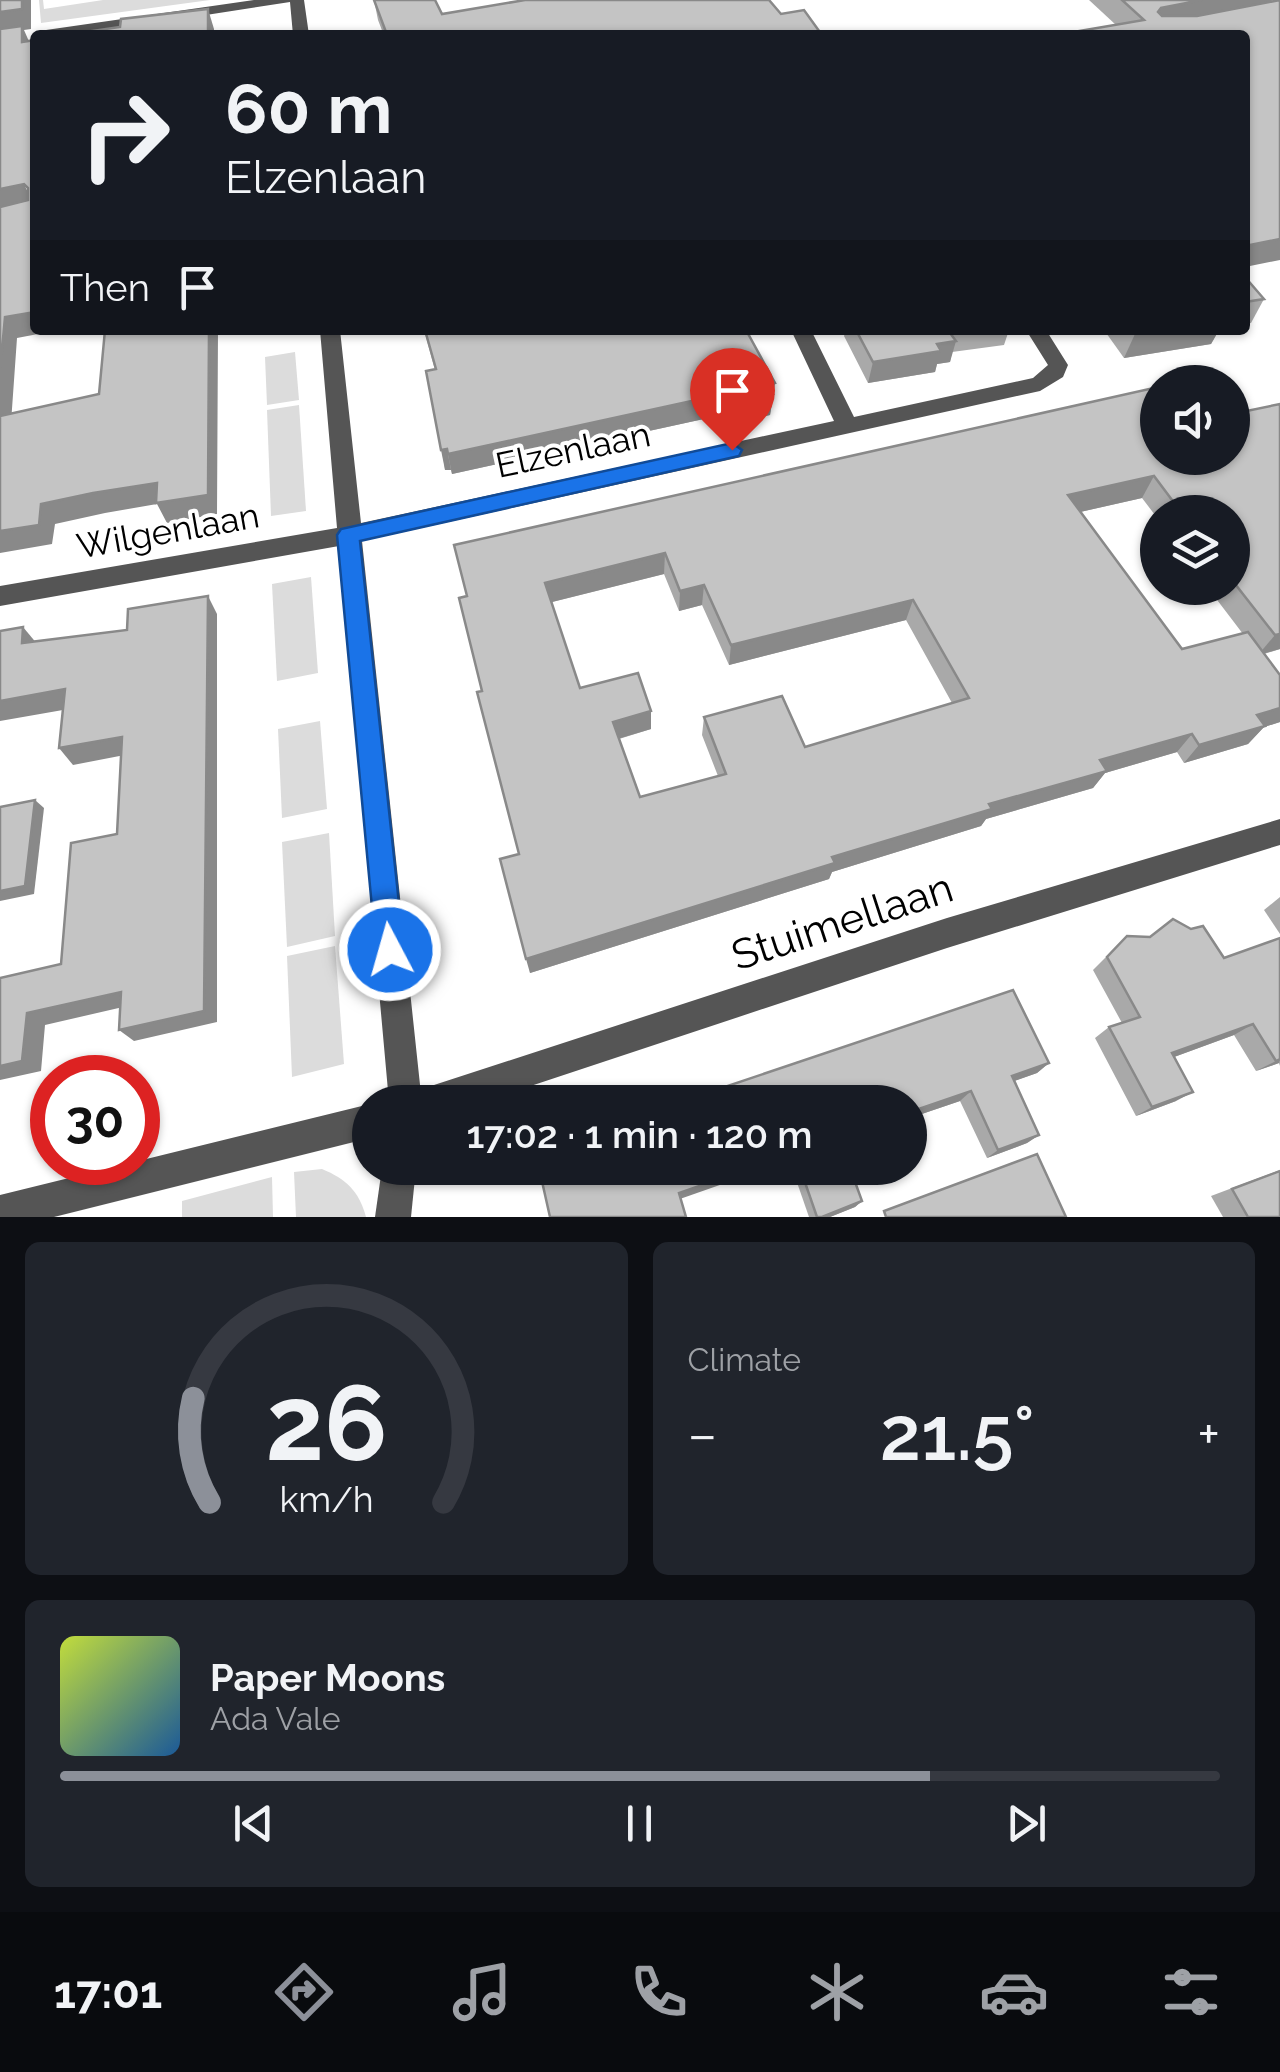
<!DOCTYPE html>
<meta charset="utf-8">
<style>
body{margin:0;font-family:Raleway,sans-serif;background:#20242c;color:#f1f3f6;height:100vh;display:flex;flex-direction:column;font-size:38px;white-space:nowrap}
*{box-sizing:border-box;margin:0}
p{font-size:32px;color:#9ea1a6}
.icon{flex:none;width:55px;height:55px;fill:none;stroke:currentColor;stroke-width:2;stroke-linecap:round;stroke-linejoin:round}
.map{position:relative;height:1217px;overflow:hidden}
.sheet{display:flex;flex-direction:column;gap:25px;padding:25px;background:#0d0f14;flex:1}
.sheet>*{flex:none}
.banner{position:absolute;left:30px;top:30px;width:1220px;height:305px;border-radius:10px;box-shadow:0 2px 8px #0004;background:#171b24;color:#f1f3f6;overflow:hidden}
.controls{position:absolute;left:1140px;top:365px;display:grid;gap:20px}
.controls a{display:grid;place-items:center;width:110px;height:110px;border-radius:50%;background:#171b24;box-shadow:0 2px 8px #0004;font-size:50px}
.speed{position:absolute;left:30px;top:1055px;display:flex;gap:20px;font-size:50px;font-weight:700;text-align:center}
.speed>*{display:grid;place-content:center;width:130px;height:130px;border-radius:50%;background:#171b24;box-shadow:0 2px 8px #0004;line-height:1}
.speed .limit{border:15px solid #d22;background:#fff;color:#111}
.pin{position:absolute;display:grid;place-items:center;width:85px;height:85px;color:#fff;margin:-102px -42px;border-radius:50% 50% 50% 0;rotate:-45deg;box-shadow:0 0 10px #0007}
.pin .icon{rotate:45deg}
.me{position:absolute;width:110px;margin:-55px;rotate:354deg;stroke-linejoin:round;filter:drop-shadow(0 0 8px #0008)}
.turn{display:flex;align-items:center;gap:35px;height:210px;padding:0 30px;font-size:45px}
.turn .icon{width:130px;height:130px;stroke-width:2.5}
.turn b{display:block;font-size:70px;line-height:85px}
.then{display:flex;align-items:center;height:95px;padding:0 30px;background:#0003;gap:20px;font-size:38px}
.big{font-size:75px;font-weight:600;line-height:1.1}
.sheet .widget{flex:1;display:flex;flex-direction:column;justify-content:center;gap:15px;min-width:0;padding:0 35px;border-radius:15px;background:#20242c}
.sheet .dial{align-items:center;gap:0}
.dial svg{height:260px;overflow:visible;fill:none;stroke:#363941;stroke-width:7;stroke-linecap:round;text-anchor:middle}
.dial text{fill:#f1f3f6;stroke:none}
.song{display:flex;align-items:center;gap:30px}
.cover{width:120px;height:120px;border-radius:15px;background:linear-gradient(135deg,hsl(70 70% 55%),hsl(210 70% 35%))}
.played{height:10px;border-radius:5px;background:linear-gradient(90deg,#8c9099 75%,#363941 75%)}
.keys{display:flex;justify-content:space-around;direction:ltr}
.heat{display:flex;justify-content:space-between;align-items:center;font-size:55px;direction:ltr}
.sheet .tiles{flex:1;display:grid;gap:25px;grid-template-columns:1fr 1fr}
.widget:last-child{grid-column:span 2}
.trip{position:absolute;left:352px;top:1085px;width:575px;height:100px;border-radius:50px;background:#171b24;box-shadow:0 2px 8px #0004;font-weight:600;line-height:100px;text-align:center}
.menu{display:flex;height:160px;justify-content:space-around;align-items:center;background:#090b0e;color:#9ea1a6}
.menu .icon{width:70px;height:70px}
.menu .on{color:#8c9099}
.menu b{font-size:45px;color:#f1f3f6}
.map>svg:first-child{display:block}
.green{fill:#dcdcdc}
.lines{fill:none;stroke-linecap:round;stroke-linejoin:round}
.minor{fill:#555;fill-rule:evenodd}
.wall{fill:#a9a9a9;fill-rule:evenodd}
.shaded-wall{fill:#898989}
.building{fill:#c4c4c4;stroke:#898989;stroke-width:2.5;fill-rule:evenodd}
.route{fill:#1a73e8;stroke:#114b97;stroke-width:2.5}
.labels{text-anchor:middle;stroke-width:8;stroke-linejoin:round;paint-order:stroke}
.street-label{font-size:35px;fill:#000;stroke:#fff}
.near-street-label{font-size:42px;fill:#000;stroke:#fff}
</style>
<div class="map">
<svg width="1280" height="1217" viewBox="0 0 1280 1217">
<rect width="100%" height="100%" fill="#fff"/>
<g class="green">
<path d="M 39,0 L 43,0 L 44,9 L 103,0 L 210,0 L 41,23 Z"/>
<path d="M 295,352 L 299,400 L 267,405 L 265,357 Z"/>
<path d="M 299,405 L 306,511 L 271,516 L 267,410 Z"/>
<path d="M 311,577 L 318,673 L 277,681 L 272,584 Z"/>
<path d="M 320,721 L 327,809 L 282,818 L 278,729 Z"/>
<path d="M 329,833 L 335,936 L 287,947 L 282,842 Z"/>
<path d="M 335,946 L 344,1064 L 292,1077 L 287,956 Z"/>
<path d="M 322,1169 C 346,1179 359,1191 366,1217 L 296,1217 L 294,1172 Z"/>
<path d="M 272,1177 L 273,1217 L 182,1217 L 182,1201 Z"/>
</g>
<g class="lines">
<g class="minor">
<path d="M 254,0 L 304,0 L 309,35 L 293,35 L 290,2 L 77,35 L 38,35 L 46,30 Z"/>
<path d="M 320,330 L 340,330 L 361,523 L 834,421 L 791,330 L 811,330 L 854,417 L 1033,378 L 1048,365 L 1026,330 L 1046,330 L 1068,365 L 1063,377 L 1040,391 L 362,541 L 421,1094 L 434,1085 L 947,918 L 1280,819 L 1280,845 L 947,948 L 482,1102 L 389,1102 L 339,546 L 0,606 L 0,586 L 337,528 Z"/>
<path d="M 370,1104 L 370,1138 L 54,1217 L 0,1217 L 0,1195 Z"/>
<path d="M 382,1168 L 416,1168 L 411,1217 L 375,1217 Z"/>
</g>
</g>
<g class="wall">
<path d="M 374,0 L 442,14 L 781,14 L 822,35 L 383,33 L 378,20 Z"/>
<path d="M 1089,0 L 1280,0 L 1116,25 Z"/>
<path d="M 1245,277 L 1264,299 L 1251,323 L 1245,324 Z"/>
<path d="M 424,330 L 746,330 L 772,404 L 770,415 L 727,424 L 722,415 L 452,474 L 451,470 L 445,470 L 435,370 Z"/>
<path d="M 846,330 L 1009,330 L 1004,345 L 952,352 L 950,362 L 937,364 L 935,372 L 868,383 L 844,336 Z"/>
<path d="M 1104,330 L 1219,330 L 1211,344 L 1124,358 Z"/>
<path d="M 1232,458 L 1280,649 L 1264,654 L 1280,675 L 1280,722 L 1264,727 L 1248,744 L 1184,763 L 1177,752 L 1105,773 L 1093,788 L 986,819 L 981,826 L 832,872 L 829,879 L 530,973 L 519,854 L 481,691 L 467,596 L 454,545 ZM 1142,498 L 1158,519 L 1158,512 L 1232,512 L 1232,588 L 1208,588 L 1243,634 L 1182,649 L 1080,512 ZM 664,574 L 679,611 L 702,605 L 729,665 L 906,620 L 952,703 L 805,747 L 704,717 L 702,735 L 718,776 L 640,797 L 619,739 L 651,729 L 651,711 L 580,688 L 552,602 Z"/>
<path d="M 1280,897 L 1280,934 L 1264,910 Z"/>
<path d="M 1127,936 L 1224,958 L 1280,938 L 1280,1066 L 1279,1063 L 1256,1071 L 1234,1035 L 1174,1057 L 1176,1101 L 1136,1116 L 1095,1038 L 1109,1027 L 1122,1023 L 1093,970 Z"/>
<path d="M 1049,1063 L 1037,1073 L 1014,1081 L 1039,1135 L 1027,1143 L 987,1158 L 960,1101 L 910,1118 L 910,1102 Z"/>
<path d="M 792,1168 L 850,1168 L 862,1201 L 855,1207 L 830,1217 L 809,1217 Z"/>
<path d="M 1280,1170 L 1280,1217 L 1223,1217 L 1211,1196 Z"/>
</g>
<g class="shaded-wall">
<path d="M 22,0 L 31,0 L 31,29 L 24,30 L 31,46 L 0,33 L 0,12 Z"/>
<path d="M 1202,0 L 1272,0 L 1268,7 L 1149,35 L 1161,8 Z"/>
<path d="M 208,9 L 214,29 L 214,35 L 208,35 Z"/>
<path d="M 24,184 L 34,205 L 0,212 L 0,189 Z"/>
<path d="M 1280,239 L 1280,260 L 1245,267 L 1245,246 Z"/>
<path d="M 35,312 L 35,330 L 59,330 L 17,338 L 10,437 L 0,423 L 0,371 L 5,317 Z"/>
<path d="M 209,330 L 218,330 L 217,514 L 167,523 L 157,504 L 105,513 L 55,524 L 52,544 L 0,553 L 0,531 L 41,504 Z"/>
<path d="M 1160,330 L 1219,330 L 1211,344 L 1124,358 L 1135,334 Z"/>
<path d="M 956,341 L 950,362 L 937,364 L 935,372 L 868,383 L 873,362 L 937,344 Z"/>
<path d="M 775,383 L 770,415 L 727,424 L 729,404 L 768,385 Z"/>
<path d="M 724,394 L 722,415 L 452,474 L 448,454 Z"/>
<path d="M 447,449 L 451,470 L 445,470 L 441,450 Z"/>
<path d="M 1154,476 L 1142,498 L 1058,517 L 1068,495 Z"/>
<path d="M 665,553 L 664,574 L 548,603 L 545,583 Z"/>
<path d="M 704,585 L 702,605 L 679,611 L 680,591 Z"/>
<path d="M 208,596 L 217,614 L 217,1022 L 134,1041 L 119,1030 Z"/>
<path d="M 913,600 L 906,620 L 729,665 L 731,645 Z"/>
<path d="M 23,627 L 38,645 L 22,643 Z"/>
<path d="M 1280,634 L 1280,649 L 1258,655 L 1275,635 Z"/>
<path d="M 65,689 L 80,707 L 0,721 L 0,701 Z"/>
<path d="M 1280,708 L 1280,722 L 1264,727 L 1248,744 L 1184,763 L 1199,745 L 1257,715 Z"/>
<path d="M 651,711 L 651,729 L 614,740 L 613,722 Z"/>
<path d="M 1192,734 L 1177,752 L 1105,773 L 1093,788 L 986,819 L 981,826 L 832,872 L 829,879 L 530,973 L 526,959 L 989,804 L 1100,760 Z"/>
<path d="M 122,737 L 135,753 L 73,765 L 59,748 Z"/>
<path d="M 35,800 L 44,808 L 34,894 L 0,901 L 0,891 Z"/>
<path d="M 121,992 L 136,1004 L 45,1025 L 41,1071 L 0,1080 L 0,1066 L 27,1013 Z"/>
<path d="M 1253,1024 L 1234,1035 L 1155,1064 L 1172,1053 Z"/>
<path d="M 1280,1059 L 1279,1063 L 1256,1071 Z"/>
<path d="M 1049,1063 L 1037,1073 L 1000,1086 L 1012,1076 Z"/>
<path d="M 971,1091 L 960,1101 L 910,1118 L 910,1112 Z"/>
<path d="M 1193,1092 L 1176,1101 L 1136,1116 L 1152,1107 Z"/>
<path d="M 1039,1135 L 1027,1143 L 987,1158 L 998,1150 Z"/>
<path d="M 751,1168 L 768,1168 L 677,1200 L 679,1193 Z"/>
<path d="M 862,1201 L 855,1207 L 830,1217 L 822,1217 Z"/>
</g>
<g class="building">
<path d="M 0,0 L 22,0 L 22,9 L 0,12 Z"/>
<path d="M 374,0 L 435,0 L 442,14 L 525,0 L 769,0 L 781,14 L 804,10 L 822,35 L 382,35 L 381,33 L 386,32 Z"/>
<path d="M 1122,0 L 1202,0 L 1161,8 L 1158,12 L 1162,16 L 1197,16 L 1280,0 L 1280,239 L 1245,246 L 1245,35 L 1056,35 L 1144,20 Z"/>
<path d="M 208,9 L 208,35 L 65,35 L 120,27 L 121,19 Z"/>
<path d="M 22,26 L 22,42 L 35,40 L 35,312 L 5,317 L 0,371 L 0,207 L 28,200 L 28,188 L 24,184 L 0,189 L 0,29 Z"/>
<path d="M 1245,277 L 1264,299 L 1245,302 Z"/>
<path d="M 105,330 L 209,330 L 208,495 L 156,503 L 157,483 L 93,493 L 41,504 L 39,525 L 0,531 L 0,416 L 99,394 Z"/>
<path d="M 425,330 L 746,330 L 775,383 L 768,385 L 773,394 L 729,404 L 724,394 L 448,454 L 447,449 L 441,450 L 426,371 L 436,369 Z"/>
<path d="M 856,330 L 969,330 L 950,333 L 956,341 L 937,344 L 941,351 L 873,362 Z"/>
<path d="M 1132,330 L 1160,330 L 1135,334 Z"/>
<path d="M 1158,387 L 1158,458 L 1232,458 L 1232,414 L 1280,404 L 1280,634 L 1275,635 L 1232,580 L 1232,512 L 1181,512 L 1154,476 L 1068,495 L 1182,649 L 1248,632 L 1280,675 L 1280,708 L 1257,715 L 1265,726 L 1199,745 L 1192,734 L 1100,760 L 1107,771 L 989,804 L 992,809 L 832,857 L 835,863 L 526,959 L 500,859 L 519,854 L 477,692 L 482,691 L 459,598 L 467,596 L 454,545 ZM 665,553 L 680,591 L 704,585 L 731,645 L 913,600 L 969,698 L 805,747 L 782,696 L 704,717 L 726,774 L 640,797 L 613,722 L 651,711 L 638,673 L 580,688 L 545,583 Z"/>
<path d="M 208,596 L 204,1011 L 119,1030 L 121,992 L 27,1013 L 22,1061 L 0,1066 L 0,978 L 61,964 L 71,843 L 117,834 L 122,737 L 59,748 L 65,689 L 0,701 L 0,631 L 23,627 L 22,643 L 127,630 L 128,609 Z"/>
<path d="M 35,800 L 25,886 L 0,891 L 0,807 Z"/>
<path d="M 1173,919 L 1191,929 L 1203,926 L 1224,958 L 1280,938 L 1280,1059 L 1276,1061 L 1253,1024 L 1172,1053 L 1193,1092 L 1152,1107 L 1109,1027 L 1140,1017 L 1107,957 L 1127,936 L 1150,937 Z"/>
<path d="M 1013,990 L 1049,1063 L 1012,1076 L 1039,1135 L 998,1150 L 971,1091 L 910,1112 L 910,1102 L 680,1102 Z"/>
<path d="M 1037,1154 L 1066,1217 L 886,1217 L 884,1211 Z"/>
<path d="M 539,1168 L 751,1168 L 679,1193 L 686,1217 L 550,1217 Z"/>
<path d="M 800,1168 L 850,1168 L 862,1201 L 822,1217 L 817,1217 Z"/>
<path d="M 1280,1171 L 1280,1217 L 1248,1217 L 1232,1189 Z"/>
</g>
<path class="route" d="M 732,443 L 742,450 L 739,456 L 360,541 L 404,950 L 400,960 L 390,964 L 380,960 L 376,950 L 337,535 L 341,529 Z"/>
<g class="labels">
<g class="street-label">
<text transform="translate(573 450) rotate(-12)" y="12">Elzenlaan</text>
<text transform="translate(168 531) rotate(-10)" y="12">Wilgenlaan</text>
</g>
<g class="near-street-label">
<text transform="translate(842 921) rotate(-18)" y="15">Stuimellaan</text>
</g>
</g>
</svg>
<div class="controls">
<a><svg class="icon" aria-label="sound" viewBox="0 0 24 24"><path d="M4 9h4l5-4v14l-5-4H4zM17 9q2 3 0 6"/></svg></a>
<a><svg class="icon" aria-label="layers" viewBox="0 0 24 24"><path d="M12 4l9 5-9 5-9-5zM3 14l9 5 9-5"/></svg></a>
</div>
<div class="speed"><div class="limit">30</div></div>
<div class="pin" style="left:732px;top:450px;background:#d93025"><svg class="icon" aria-label="arrive" viewBox="0 0 24 24"><path d="M6 21V4h12l-3 4 3 4H6"/></svg></div>
<svg class="me" style="left:390px;top:950px" viewBox="-20 -20 40 40"><circle r="17" fill="#1a73e8" stroke="#fff" stroke-width="3"/><path d="M0-11L8 9 0 5-8 9z" fill="#fff"/></svg>
<div class="trip">17:02 · 1 min · 120 m</div>
<div class="banner">
<div class="turn"><svg class="icon" aria-label="right" viewBox="0 0 24 24"><path d="M7 20v-9h11M14 6l5 5-5 5"/></svg><div><b>60 m</b>Elzenlaan</div></div>
<div class="then">Then<svg class="icon" aria-label="arrive" viewBox="0 0 24 24"><path d="M6 21V4h12l-3 4 3 4H6"/></svg></div>
</div>
</div>
<section class="sheet">
<div class="tiles">
<div class="widget dial"><svg viewBox="0 0 100 80">
<path d="M14 69A42 42 0 1 1 86 69"/>
<path d="M14 69A42 42 0 0 1 9 37" stroke="#8c9099"/>
<text x="50" y="56" font-size="32" font-weight="700">26</text>
<text x="50" y="72" font-size="11">km/h</text>
</svg></div>
<div class="widget"><p>Climate</p>
<div class="heat"><a>−</a><b class="big">21.5°</b><a>+</a></div>
</div>
<div class="widget">
<div class="song"><i class="cover"></i><div><b>Paper Moons</b><p>Ada Vale</p></div></div>
<div class="played"></div>
<div class="keys"><svg class="icon" aria-label="previous" viewBox="0 0 24 24"><path d="M18 5L8 12l10 7zM5 5v14"/></svg><svg class="icon" aria-label="pause" viewBox="0 0 24 24"><path d="M8 5v14M16 5v14"/></svg><svg class="icon" aria-label="next" viewBox="0 0 24 24"><path d="M6 5l10 7-10 7zM19 5v14"/></svg></div>
</div>
</div>
</section>
<nav class="menu">
<b>17:01</b>
<svg class="icon on" aria-label="directions" viewBox="0 0 24 24"><path d="M12 3l9 9-9 9-9-9zM9 14v-3h6M13 9l2 2-2 2"/></svg>
<svg class="icon" aria-label="music" viewBox="0 0 24 24"><path d="M9 18V5l10-2v13"/><circle cx="6" cy="18" r="3"/><circle cx="16" cy="16" r="3"/></svg>
<svg class="icon" aria-label="phone" viewBox="0 0 24 24"><path d="M5 4h4l2 5-3 2q2 4 5 5l2-3 5 2v4C11 20 4 13 5 4z"/></svg>
<svg class="icon" aria-label="climate" viewBox="0 0 24 24"><path d="M12 3v18M4 7l16 10M4 17L20 7"/></svg>
<svg class="icon" aria-label="car" viewBox="0 0 24 24"><path d="M5 17H2v-5l4-1 3-4h7l3 4 3 1v5h-3M9 17h6M6 11h13"/><circle cx="7" cy="17" r="2"/><circle cx="17" cy="17" r="2"/></svg>
<svg class="icon" aria-label="filters" viewBox="0 0 24 24"><path d="M4 7h16M4 17h16"/><circle cx="9" cy="7" r="2"/><circle cx="15" cy="17" r="2"/></svg>
</nav>
